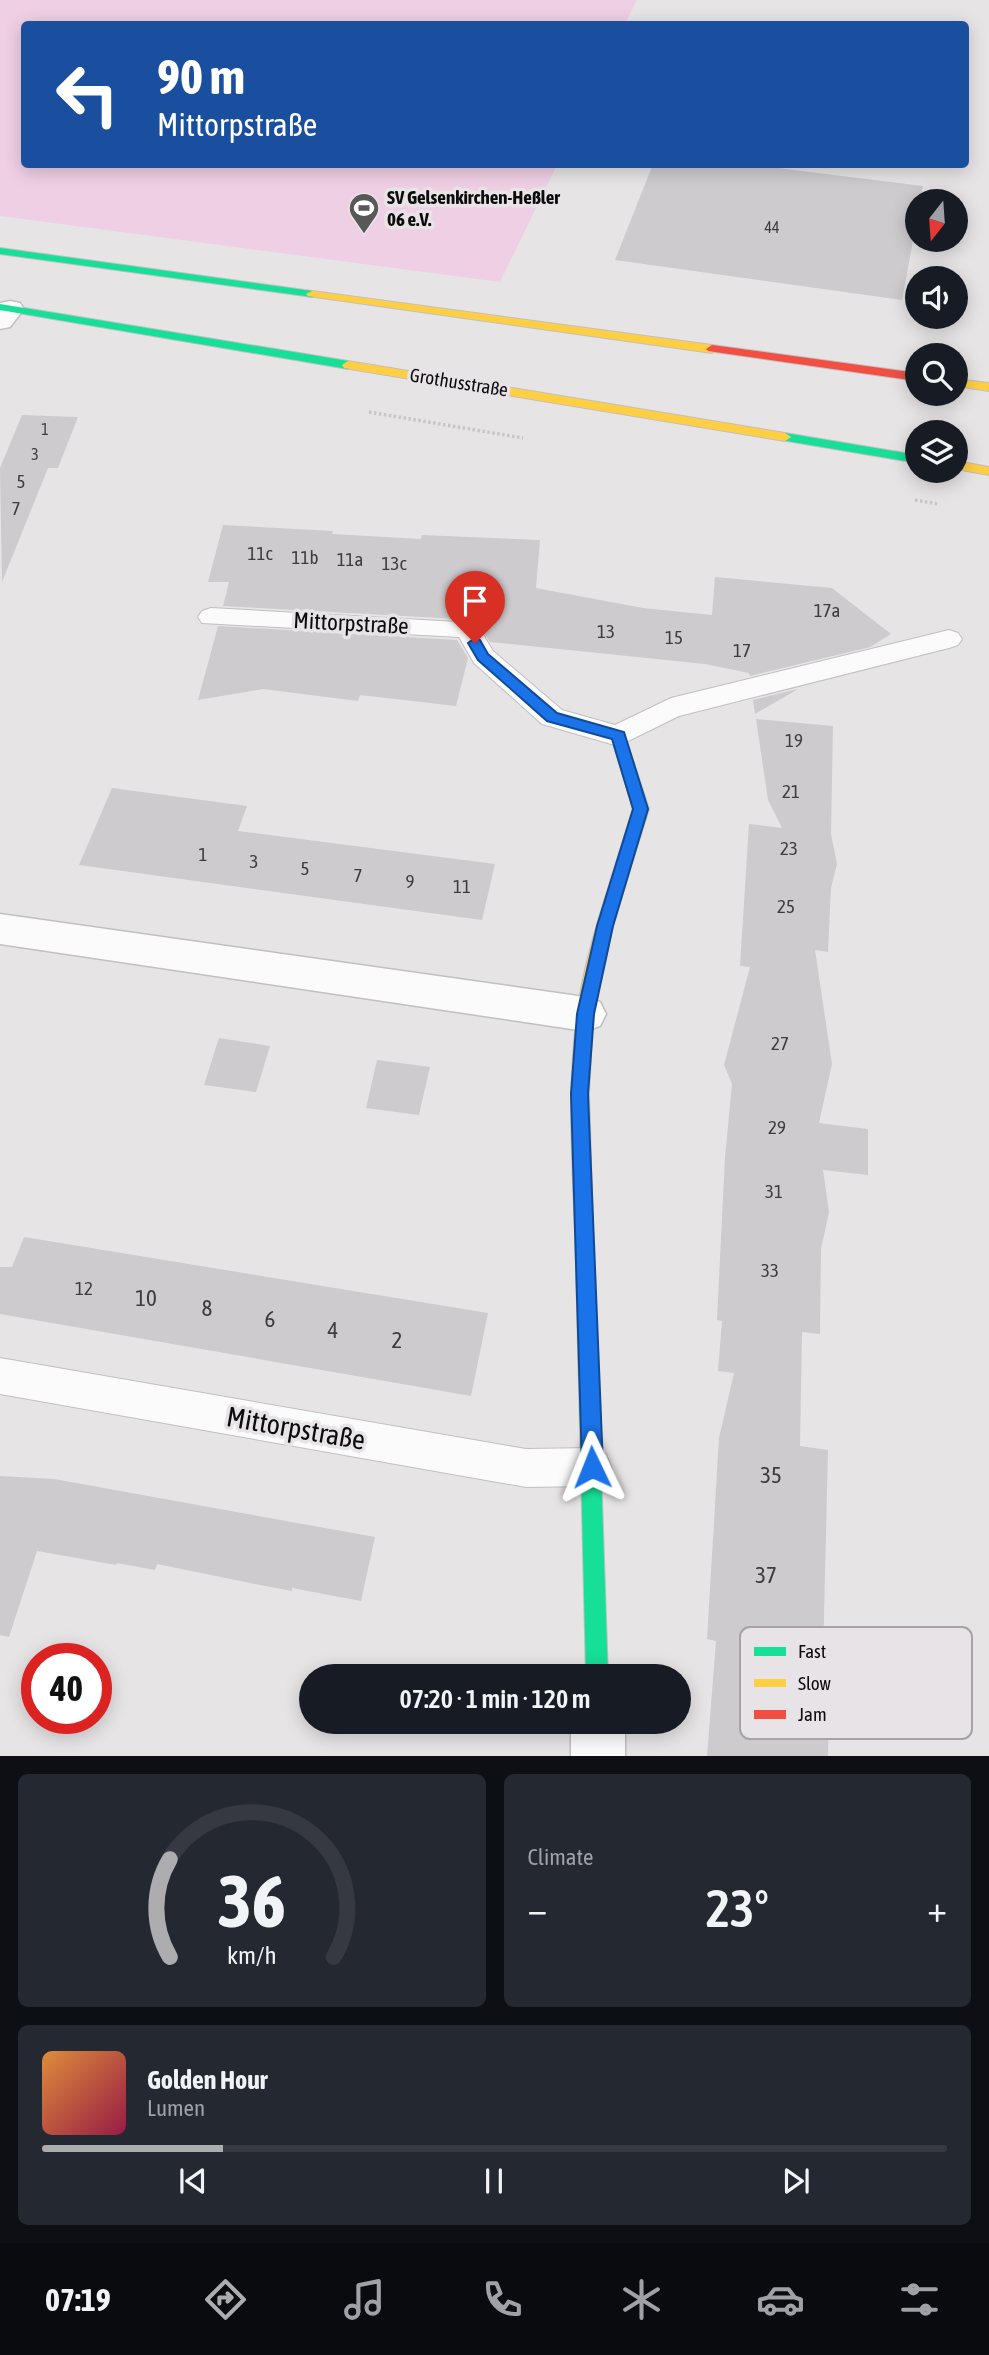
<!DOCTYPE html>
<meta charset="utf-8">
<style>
body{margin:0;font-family:"Asap Condensed",sans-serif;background:#242831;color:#f1f3f6;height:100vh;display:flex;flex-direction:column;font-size:26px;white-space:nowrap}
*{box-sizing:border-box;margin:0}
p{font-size:23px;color:#9ea1a6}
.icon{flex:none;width:38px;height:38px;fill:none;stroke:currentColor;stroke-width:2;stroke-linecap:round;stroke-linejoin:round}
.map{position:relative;height:1756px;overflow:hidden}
.sheet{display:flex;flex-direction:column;gap:18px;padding:18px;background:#0d0f14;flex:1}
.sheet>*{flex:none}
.guide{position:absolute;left:21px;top:21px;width:948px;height:147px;border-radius:7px;box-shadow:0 4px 18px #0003;background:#1a4fa0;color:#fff;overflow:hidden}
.needle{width:46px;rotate:197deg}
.fabs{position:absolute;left:905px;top:189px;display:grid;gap:14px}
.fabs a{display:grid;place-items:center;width:63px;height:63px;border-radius:50%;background:#171b24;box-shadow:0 4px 18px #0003;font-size:35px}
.speed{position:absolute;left:21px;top:1643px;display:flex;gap:14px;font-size:35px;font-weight:700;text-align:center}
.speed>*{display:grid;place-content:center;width:91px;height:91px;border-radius:50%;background:#171b24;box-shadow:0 4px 18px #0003;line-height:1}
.speed .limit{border:10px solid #d22;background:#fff;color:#111}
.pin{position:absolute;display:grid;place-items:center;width:60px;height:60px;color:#fff;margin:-72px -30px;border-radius:50% 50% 50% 0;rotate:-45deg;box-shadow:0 0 7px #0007}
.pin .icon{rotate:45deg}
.me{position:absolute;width:77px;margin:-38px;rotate:358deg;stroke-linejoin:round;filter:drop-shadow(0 0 5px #0008)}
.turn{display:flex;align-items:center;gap:24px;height:147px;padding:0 21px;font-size:32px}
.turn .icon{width:91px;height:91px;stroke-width:2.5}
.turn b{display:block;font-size:49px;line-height:60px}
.big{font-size:52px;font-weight:600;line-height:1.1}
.sheet .widget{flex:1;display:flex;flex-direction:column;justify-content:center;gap:10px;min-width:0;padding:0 24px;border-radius:10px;background:#242831}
.sheet .dial{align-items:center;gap:0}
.dial svg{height:182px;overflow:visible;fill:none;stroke:#363941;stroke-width:7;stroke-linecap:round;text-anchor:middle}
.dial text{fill:#f1f3f6;stroke:none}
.song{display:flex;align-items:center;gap:21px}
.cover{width:84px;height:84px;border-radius:10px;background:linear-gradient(135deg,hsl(30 70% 55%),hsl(340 70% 35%))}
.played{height:7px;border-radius:4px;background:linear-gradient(90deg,#adadaf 20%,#363941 20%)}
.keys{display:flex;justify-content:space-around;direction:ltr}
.heat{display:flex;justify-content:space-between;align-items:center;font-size:38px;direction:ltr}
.sheet .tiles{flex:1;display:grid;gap:18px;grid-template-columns:1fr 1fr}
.widget:last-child{grid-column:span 2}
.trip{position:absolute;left:299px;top:1664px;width:392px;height:70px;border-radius:35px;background:#171b24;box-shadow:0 4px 18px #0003;font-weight:600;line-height:70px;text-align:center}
.dock{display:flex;height:112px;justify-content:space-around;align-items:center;background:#090b0e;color:#9ea1a6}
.dock .icon{width:49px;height:49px}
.dock .selected{color:#adadaf}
.dock b{font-size:32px;color:#f1f3f6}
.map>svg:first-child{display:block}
.green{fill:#efcfe4}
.building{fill:#cdcbcd}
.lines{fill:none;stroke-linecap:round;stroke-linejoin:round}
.lane-casing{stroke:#c1bfc0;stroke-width:2}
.street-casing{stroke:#c1bfc0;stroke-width:3}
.fast-casing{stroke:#c1bfc0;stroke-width:2}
.slow-casing{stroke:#c1bfc0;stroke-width:2}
.jam-casing{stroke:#c1bfc0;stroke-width:2}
.path{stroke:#c6c6c6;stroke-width:3.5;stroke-dasharray:2.5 2.5;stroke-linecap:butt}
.lane{fill:#fbfbfb;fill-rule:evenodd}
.street{fill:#fbfbfb;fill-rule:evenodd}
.fast{fill:#16e098;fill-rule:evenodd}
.slow{fill:#ffcf43;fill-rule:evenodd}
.jam{fill:#f24e42;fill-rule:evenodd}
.route{fill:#1a73e8;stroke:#114b97;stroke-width:2}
.labels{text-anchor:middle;stroke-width:7;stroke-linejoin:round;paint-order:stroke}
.far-number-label{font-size:16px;fill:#3e3d3e}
.far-poi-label{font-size:19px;font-weight:bold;fill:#0d0c0d;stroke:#e8e3e6;text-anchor:start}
.far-street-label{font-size:19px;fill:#0d0c0d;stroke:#e8e3e6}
.number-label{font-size:19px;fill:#3e3d3e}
.street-label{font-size:23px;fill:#0d0c0d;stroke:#e8e3e6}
.near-number-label{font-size:23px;fill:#3e3d3e}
.near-street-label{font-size:28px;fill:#0d0c0d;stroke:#e8e3e6}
.key{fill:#e8e3e6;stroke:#a6a2a5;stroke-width:2}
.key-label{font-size:19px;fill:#0d0c0d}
</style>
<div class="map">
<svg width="989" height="1757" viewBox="0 0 989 1757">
<rect width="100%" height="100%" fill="#e7e4e6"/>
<path class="green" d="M 0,0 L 637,0 L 625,24 L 24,24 L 24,164 L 557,165 L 500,282 L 0,216 Z"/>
<g class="building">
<path d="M 653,164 L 746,164 L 923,186 L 920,201 L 917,201 L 917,219 L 902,300 L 615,260 Z"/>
<path d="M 22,415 L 78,417 L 58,468 L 48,468 L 2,582 L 0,468 Z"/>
<path d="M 223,525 L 333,531 L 332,534 L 421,539 L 422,535 L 540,540 L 536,588 L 643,608 L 712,615 L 715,577 L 832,588 L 891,634 L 870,647 L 750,676 L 749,673 L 705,664 L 490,642 L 476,620 L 223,606 L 229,582 L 208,582 Z"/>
<path d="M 218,626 L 457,640 L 468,658 L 456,706 L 360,695 L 358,701 L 263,689 L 198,700 Z"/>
<path d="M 798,689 L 755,714 L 753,700 Z"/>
<path d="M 756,719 L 833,726 L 831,834 L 837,864 L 831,888 L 828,952 L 815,950 L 832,1064 L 819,1123 L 868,1129 L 868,1175 L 823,1170 L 829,1212 L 821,1249 L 820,1334 L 802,1332 L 800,1446 L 828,1450 L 823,1658 L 830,1659 L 828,1756 L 707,1756 L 716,1641 L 707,1639 L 719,1438 L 734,1373 L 718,1371 L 722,1321 L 717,1320 L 725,1157 L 732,1084 L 724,1065 L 750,967 L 740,966 L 749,824 L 782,828 L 768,800 Z"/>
<path d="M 112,788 L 247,806 L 238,831 L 495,864 L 482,920 L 79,865 Z"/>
<path d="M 219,1038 L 270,1046 L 256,1092 L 204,1085 Z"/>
<path d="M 377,1060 L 430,1067 L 419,1115 L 366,1108 Z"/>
<path d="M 24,1237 L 488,1313 L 471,1396 L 0,1314 L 0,1267 L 12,1267 Z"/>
<path d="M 0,1476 L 54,1479 L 375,1537 L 361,1601 L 292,1588 L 292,1591 L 255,1584 L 157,1564 L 155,1570 L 117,1563 L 116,1565 L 37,1551 L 9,1637 L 0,1635 Z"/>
</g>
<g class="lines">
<g class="lane-casing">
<g id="lane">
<path d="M 211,608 L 476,623 L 493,651 L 562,710 L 615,725 L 671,698 L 949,630 L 958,633 L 962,639 L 958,645 L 949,648 L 679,716 L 618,746 L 542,724 L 474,663 L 459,637 L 202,623 L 198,617 L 202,611 Z"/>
<path d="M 0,1358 L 526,1449 L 592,1448 L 606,1454 L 611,1467 L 606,1480 L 592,1486 L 526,1487 L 0,1394 Z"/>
</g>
</g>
<g class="street-casing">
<g id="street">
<path d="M 10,301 L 20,303 L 24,309 L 10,327 L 0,329 L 0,303 Z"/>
<path d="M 0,914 L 585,997 L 600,1002 L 606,1014 L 600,1026 L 585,1031 L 0,944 Z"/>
<rect x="571" y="1722" width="54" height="35"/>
</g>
</g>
<g class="fast-casing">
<g id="fast">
<path d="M 0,248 L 312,291 L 318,294 L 312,297 L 0,254 Z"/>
<path d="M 0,304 L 348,361 L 354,365 L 348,369 L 0,310 Z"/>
<path d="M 785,433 L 917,455 L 917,463 L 781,440 L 779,437 Z"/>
<path d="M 618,731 L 625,736 L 649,809 L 631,866 L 623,872 L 615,866 L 633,809 L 611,736 Z"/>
<path d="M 585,1256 L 592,1259 L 594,1265 L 608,1676 L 586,1676 L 576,1265 L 578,1259 Z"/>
</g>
</g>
<g class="slow-casing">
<g id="slow">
<path d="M 312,291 L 712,345 L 718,349 L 712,353 L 308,296 L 306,294 Z"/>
<path d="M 348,361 L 785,433 L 791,437 L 785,441 L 344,368 L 342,365 Z"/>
<path d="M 956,379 L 989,383 L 989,391 L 956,386 Z"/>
<path d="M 956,461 L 989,467 L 989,475 L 956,469 Z"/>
<path d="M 623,860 L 631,866 L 613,926 L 593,1014 L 589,1094 L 594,1265 L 592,1271 L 585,1274 L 578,1271 L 576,1265 C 574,1182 566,1097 577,1015 C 583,965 600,914 615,866 Z"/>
</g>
</g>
<g class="jam-casing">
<path id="jam" d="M 712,345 L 917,373 L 917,381 L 708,351 L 706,349 Z"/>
</g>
<g class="path">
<path d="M 369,412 L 523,438"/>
<path d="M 915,500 L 938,504"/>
</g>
<use href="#lane" class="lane"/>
<use href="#street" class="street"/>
<use href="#fast" class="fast"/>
<use href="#slow" class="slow"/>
<use href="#jam" class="jam"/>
</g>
<path class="route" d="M 475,638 L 480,640 L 488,654 L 557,713 L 624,732 L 648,809 L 613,926 L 594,1014 L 588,1094 L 603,1467 L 600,1474 L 592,1477 L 585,1474 L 582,1467 L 571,1094 L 577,1014 L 597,926 L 633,809 L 612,739 L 547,721 L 478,660 L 468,643 Z"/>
<defs>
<g id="stadium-pin" transform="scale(1.575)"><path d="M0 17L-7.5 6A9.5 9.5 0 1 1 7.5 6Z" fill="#595859" stroke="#e8e3e6"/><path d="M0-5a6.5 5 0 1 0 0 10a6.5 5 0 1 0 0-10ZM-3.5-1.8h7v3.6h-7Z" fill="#fff"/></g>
</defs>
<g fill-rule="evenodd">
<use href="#stadium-pin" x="364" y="208"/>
</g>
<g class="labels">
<g class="far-number-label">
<text x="772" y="233">44</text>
<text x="45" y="435">1</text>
<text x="35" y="460">3</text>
</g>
<g class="far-poi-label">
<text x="387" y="204">SV Gelsenkirchen-Heßler<tspan x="387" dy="22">06 e.V.</tspan></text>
</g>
<g class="far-street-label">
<text transform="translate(459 382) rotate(9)" y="7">Grothusstraße</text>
</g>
<g class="number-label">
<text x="21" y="488">5</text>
<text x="16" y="515">7</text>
<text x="260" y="560">11c</text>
<text x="305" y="564">11b</text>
<text x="350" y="566">11a</text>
<text x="394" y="570">13c</text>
<text x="827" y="617">17a</text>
<text x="606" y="638">13</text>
<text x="674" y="644">15</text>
<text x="742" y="657">17</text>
<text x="794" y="747">19</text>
<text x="791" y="798">21</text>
<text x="789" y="855">23</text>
<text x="203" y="861">1</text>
<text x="254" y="868">3</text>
<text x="305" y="875">5</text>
<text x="358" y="882">7</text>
<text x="410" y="888">9</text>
<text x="462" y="893">11</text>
<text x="786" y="913">25</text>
<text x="780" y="1050">27</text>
<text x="777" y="1134">29</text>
<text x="774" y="1198">31</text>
<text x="770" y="1277">33</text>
<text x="84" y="1295">12</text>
</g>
<g class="street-label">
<text transform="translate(351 623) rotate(3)" y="8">Mittorpstraße</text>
</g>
<g class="near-number-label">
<text x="146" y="1306">10</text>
<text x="207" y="1316">8</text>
<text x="270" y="1327">6</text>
<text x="333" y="1338">4</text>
<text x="397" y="1348">2</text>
<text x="771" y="1483">35</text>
<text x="766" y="1583">37</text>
</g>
<g class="near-street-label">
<text transform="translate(296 1428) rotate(10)" y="10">Mittorpstraße</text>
</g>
</g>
<rect x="740" y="1627" width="232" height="112" rx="10" class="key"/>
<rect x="754" y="1647" width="32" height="9" fill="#16e098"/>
<rect x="754" y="1679" width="32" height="8" fill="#ffcf43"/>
<rect x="754" y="1710" width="32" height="9" fill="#f24e42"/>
<g class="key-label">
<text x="798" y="1658">Fast</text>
<text x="798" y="1690">Slow</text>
<text x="798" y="1721">Jam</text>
</g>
</svg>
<div class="fabs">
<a><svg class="needle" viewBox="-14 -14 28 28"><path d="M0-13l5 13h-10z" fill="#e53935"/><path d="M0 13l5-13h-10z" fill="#9ea1a6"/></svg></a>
<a><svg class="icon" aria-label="sound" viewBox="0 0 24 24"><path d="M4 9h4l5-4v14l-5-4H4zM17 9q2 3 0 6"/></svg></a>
<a><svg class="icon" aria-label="search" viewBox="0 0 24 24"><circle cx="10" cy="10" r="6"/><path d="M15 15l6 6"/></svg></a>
<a><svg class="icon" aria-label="layers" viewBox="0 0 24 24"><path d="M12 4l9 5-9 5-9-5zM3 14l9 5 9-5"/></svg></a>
</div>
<div class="speed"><div class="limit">40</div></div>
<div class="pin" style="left:475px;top:643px;background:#d93025"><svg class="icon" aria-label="arrive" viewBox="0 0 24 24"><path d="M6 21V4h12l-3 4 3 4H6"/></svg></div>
<svg class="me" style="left:592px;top:1467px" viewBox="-20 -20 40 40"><path d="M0-17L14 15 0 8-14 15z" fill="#1a73e8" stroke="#fff" stroke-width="4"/></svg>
<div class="trip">07:20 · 1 min · 120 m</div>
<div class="guide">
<div class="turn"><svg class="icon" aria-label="left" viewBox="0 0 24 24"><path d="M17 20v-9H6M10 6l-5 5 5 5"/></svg><div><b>90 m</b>Mittorpstraße</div></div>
</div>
</div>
<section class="sheet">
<div class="tiles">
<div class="widget dial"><svg viewBox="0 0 100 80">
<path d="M14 69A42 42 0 1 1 86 69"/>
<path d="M14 69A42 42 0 0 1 14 26" stroke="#adadaf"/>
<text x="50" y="56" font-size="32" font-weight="700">36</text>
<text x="50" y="72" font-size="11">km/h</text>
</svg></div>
<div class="widget"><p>Climate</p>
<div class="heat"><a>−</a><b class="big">23°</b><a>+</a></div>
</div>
<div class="widget">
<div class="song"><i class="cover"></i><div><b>Golden Hour</b><p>Lumen</p></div></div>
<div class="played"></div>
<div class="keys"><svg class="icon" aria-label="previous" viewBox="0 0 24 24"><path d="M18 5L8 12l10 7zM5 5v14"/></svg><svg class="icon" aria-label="pause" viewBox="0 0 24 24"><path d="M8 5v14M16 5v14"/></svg><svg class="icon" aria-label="next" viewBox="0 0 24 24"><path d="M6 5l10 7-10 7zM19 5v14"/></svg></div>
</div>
</div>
</section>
<nav class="dock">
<b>07:19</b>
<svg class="icon selected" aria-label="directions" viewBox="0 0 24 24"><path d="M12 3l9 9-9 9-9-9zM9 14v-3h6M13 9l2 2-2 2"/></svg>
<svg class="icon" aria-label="music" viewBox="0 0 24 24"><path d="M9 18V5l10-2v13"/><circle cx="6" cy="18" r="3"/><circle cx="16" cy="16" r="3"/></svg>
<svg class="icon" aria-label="phone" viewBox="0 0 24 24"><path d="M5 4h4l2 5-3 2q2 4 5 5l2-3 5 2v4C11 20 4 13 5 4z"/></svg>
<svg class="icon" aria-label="climate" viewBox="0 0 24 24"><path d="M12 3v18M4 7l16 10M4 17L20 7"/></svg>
<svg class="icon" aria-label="car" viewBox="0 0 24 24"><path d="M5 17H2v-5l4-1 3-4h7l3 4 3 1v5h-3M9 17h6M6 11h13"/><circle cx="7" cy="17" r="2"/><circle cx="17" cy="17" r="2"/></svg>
<svg class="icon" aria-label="filters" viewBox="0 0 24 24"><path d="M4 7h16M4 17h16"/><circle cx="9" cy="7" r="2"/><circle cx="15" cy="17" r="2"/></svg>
</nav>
